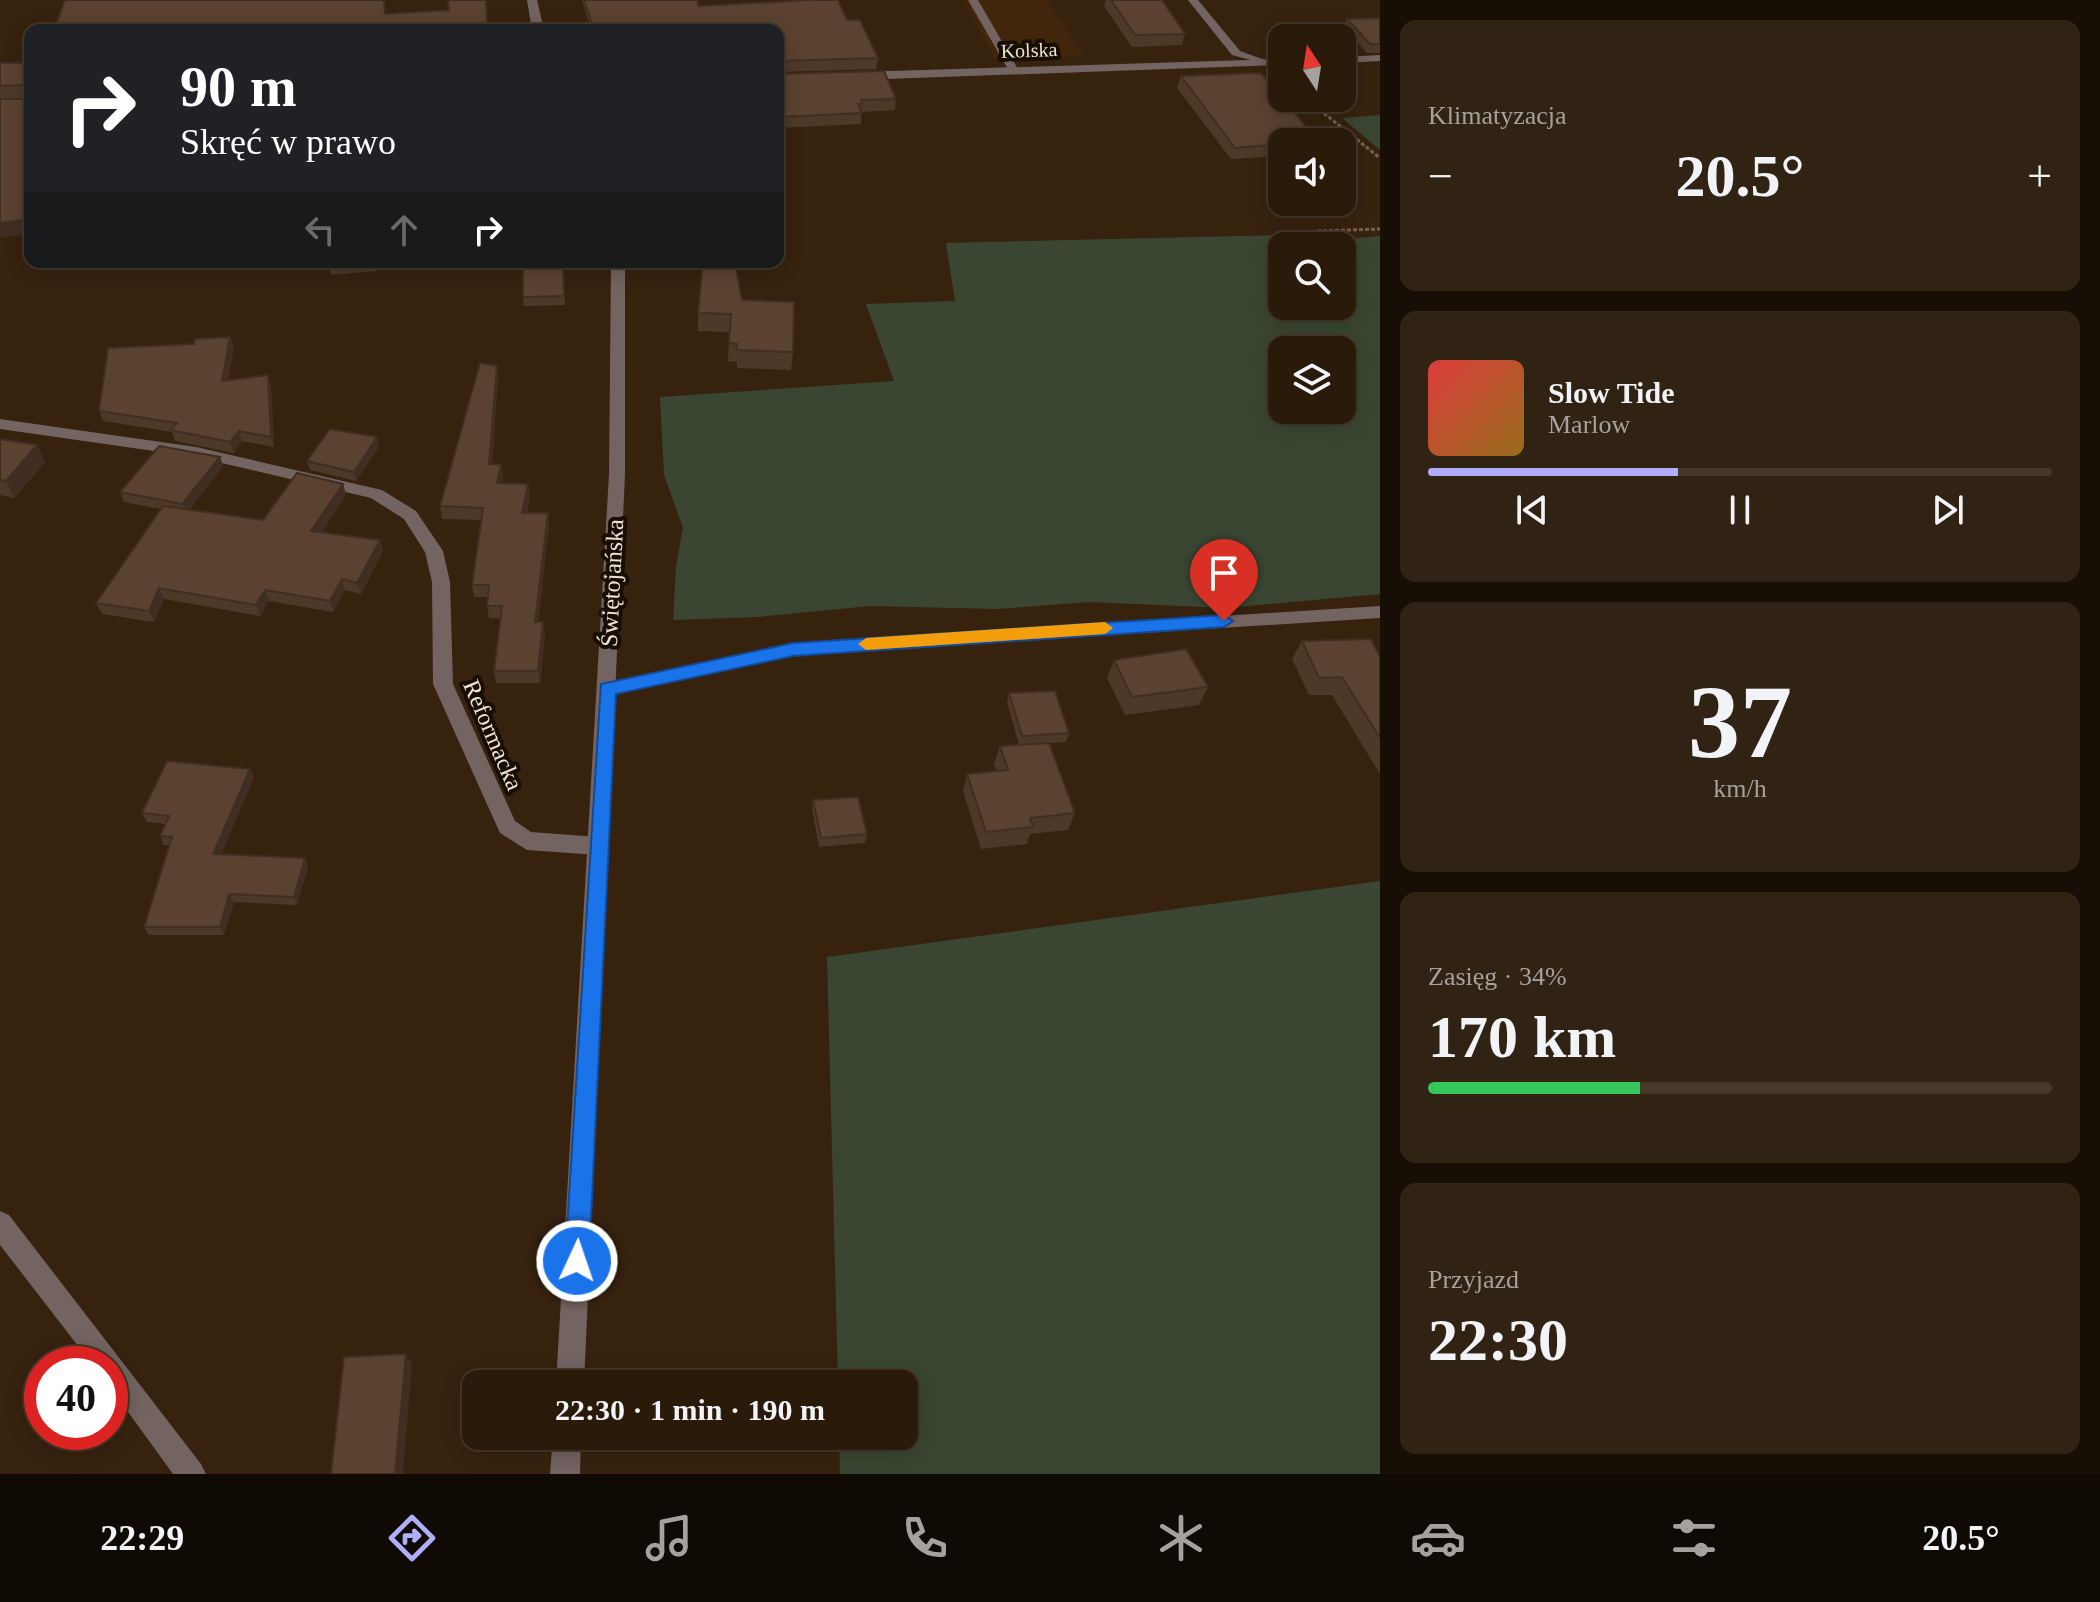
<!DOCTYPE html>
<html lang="pl">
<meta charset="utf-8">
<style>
body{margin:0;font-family:"Times New Roman",serif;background:#312313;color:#f1f3f6;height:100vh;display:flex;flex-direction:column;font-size:30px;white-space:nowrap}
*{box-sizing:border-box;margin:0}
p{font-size:26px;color:#a5a19c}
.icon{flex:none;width:44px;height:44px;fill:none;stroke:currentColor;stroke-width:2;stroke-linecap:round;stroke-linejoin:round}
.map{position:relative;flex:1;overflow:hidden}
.side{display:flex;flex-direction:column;gap:20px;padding:20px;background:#170e06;width:720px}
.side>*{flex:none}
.hud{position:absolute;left:24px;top:24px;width:760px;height:244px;border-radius:16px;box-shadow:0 4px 20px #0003,0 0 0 2px #45382b;background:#202124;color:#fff;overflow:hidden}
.needle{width:52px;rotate:348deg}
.fabs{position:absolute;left:1268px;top:24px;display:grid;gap:16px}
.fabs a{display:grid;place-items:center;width:88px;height:88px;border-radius:16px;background:#291a0a;box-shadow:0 4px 20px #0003,0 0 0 2px #45382b;font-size:40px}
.speed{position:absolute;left:24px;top:1346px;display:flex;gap:16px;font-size:40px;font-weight:700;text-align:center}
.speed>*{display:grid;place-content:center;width:104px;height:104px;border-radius:50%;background:#291a0a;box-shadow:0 4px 20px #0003,0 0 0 2px #45382b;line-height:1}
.speed .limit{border:12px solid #d22;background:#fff;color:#111}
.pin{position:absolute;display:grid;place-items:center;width:68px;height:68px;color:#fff;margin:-82px -34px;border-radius:50% 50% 50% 0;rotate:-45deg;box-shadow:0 0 8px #0007}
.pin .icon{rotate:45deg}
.me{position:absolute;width:88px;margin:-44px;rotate:3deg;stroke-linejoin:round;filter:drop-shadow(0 0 6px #0008)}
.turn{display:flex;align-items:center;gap:28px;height:168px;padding:0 24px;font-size:36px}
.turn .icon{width:104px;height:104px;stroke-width:2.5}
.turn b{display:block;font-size:56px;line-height:68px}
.lanes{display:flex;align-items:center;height:76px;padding:0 24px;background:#0003;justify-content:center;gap:40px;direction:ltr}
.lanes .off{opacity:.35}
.big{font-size:60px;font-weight:600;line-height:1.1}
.side .widget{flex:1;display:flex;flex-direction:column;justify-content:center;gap:12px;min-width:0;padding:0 28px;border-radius:16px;background:#312313}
.side .dial{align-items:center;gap:0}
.dial b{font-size:104px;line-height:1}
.song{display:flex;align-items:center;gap:24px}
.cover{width:96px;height:96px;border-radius:12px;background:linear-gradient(135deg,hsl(0 70% 55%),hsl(40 70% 35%))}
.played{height:8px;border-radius:4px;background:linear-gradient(90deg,#aeaefa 40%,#45382b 40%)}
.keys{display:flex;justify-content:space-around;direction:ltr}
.heat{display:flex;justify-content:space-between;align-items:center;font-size:44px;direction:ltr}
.charge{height:12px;border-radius:6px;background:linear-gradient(90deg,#34c759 34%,#45382b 0)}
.trip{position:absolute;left:462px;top:1370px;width:456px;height:80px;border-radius:16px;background:#291a0a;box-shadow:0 4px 20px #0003,0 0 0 2px #45382b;font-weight:600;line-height:80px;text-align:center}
.tab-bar{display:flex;height:128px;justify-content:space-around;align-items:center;background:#100a04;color:#a5a19c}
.tab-bar .icon{width:56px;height:56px}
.tab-bar .selected{color:#aeaefa}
.tab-bar b{font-size:36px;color:#f1f3f6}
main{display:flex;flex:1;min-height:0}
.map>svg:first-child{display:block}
.built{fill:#41260c}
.green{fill:#3a4632;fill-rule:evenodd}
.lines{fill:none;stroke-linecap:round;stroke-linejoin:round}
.path{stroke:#756251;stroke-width:3;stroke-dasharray:4 2;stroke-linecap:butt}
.service{fill:#736361;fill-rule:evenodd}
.minor{fill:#736361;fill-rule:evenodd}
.tertiary{fill:#736361;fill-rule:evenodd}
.wall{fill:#4e3929}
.shaded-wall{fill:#402e22}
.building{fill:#5b4230;stroke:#402e22;stroke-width:2}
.route{fill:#1a73e8;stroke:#114b97;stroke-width:2}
.slow{fill:#f59e0b}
.labels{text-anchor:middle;stroke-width:8;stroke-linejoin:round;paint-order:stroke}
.far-street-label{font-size:20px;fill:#f1e2d6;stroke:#170e06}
.street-label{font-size:24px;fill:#f1e2d6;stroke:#170e06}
</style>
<main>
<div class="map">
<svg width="1380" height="1474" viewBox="0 0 1380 1474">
<rect width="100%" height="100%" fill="#37220e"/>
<path class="built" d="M 963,0 L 1047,0 L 1084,56 L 995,59 Z"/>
<g class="green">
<path d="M 1380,115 L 1380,150 L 1342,118 Z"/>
<path d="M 1287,235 L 1334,240 L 1380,236 L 1380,594 L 1226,608 L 1090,602 L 997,609 L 870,606 L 758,617 L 673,620 L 676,566 L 683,528 L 664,475 L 660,397 L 894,381 L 866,304 L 955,301 L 946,243 ZM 1282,246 L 1342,246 L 1342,306 L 1282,306 ZM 1282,350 L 1342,350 L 1342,410 L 1282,410 Z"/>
<path d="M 1380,881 L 1380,1474 L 840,1474 L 839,1436 L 904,1436 L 904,1384 L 838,1384 L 827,957 Z"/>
</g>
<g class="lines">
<g class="path">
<path d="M 1305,98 L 1380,158"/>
<path d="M 1317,231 L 1380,229"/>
</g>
<g class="service">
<path d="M 968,0 L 978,0 L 1019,71 L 1018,73 L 1009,71 Z"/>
<path d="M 1188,0 L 1198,0 L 1240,51 L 1265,60 L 1265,64 L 1232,55 Z"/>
<path d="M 1380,606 L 1380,618 L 793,655 L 607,696 L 598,689 L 607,682 L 793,643 Z"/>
</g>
<g class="minor">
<path d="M 0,419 L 196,447 L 382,490 L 416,511 L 443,551 L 450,582 L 453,684 L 515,821 L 531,832 L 598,837 L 606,840 L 609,846 L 606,852 L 598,855 L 527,850 L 500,833 L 433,684 L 432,582 L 425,552 L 404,519 L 371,498 L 196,457 L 0,429 Z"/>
<path d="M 0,1211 L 9,1215 L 201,1464 L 206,1474 L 173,1474 L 110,1387 L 110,1364 L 92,1364 L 0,1245 Z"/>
</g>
<g class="tertiary">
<path d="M 527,0 L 537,0 L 544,30 L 532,30 Z"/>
<path d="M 1380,55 L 1380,61 L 1342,63 L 1342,57 Z"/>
<path d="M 1282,59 L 1282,65 L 858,80 L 852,76 L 858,72 Z"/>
<path d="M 611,262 L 625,262 L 625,474 L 584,1384 L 556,1384 L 609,474 Z"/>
<path d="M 553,1436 L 581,1436 L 580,1474 L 550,1474 Z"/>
</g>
</g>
<g class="wall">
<path d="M 582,0 L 697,0 L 699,6 L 847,20 L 878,58 L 876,69 L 778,72 L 778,30 L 591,30 Z"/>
<path d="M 1106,0 L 1162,0 L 1185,34 L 1182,45 L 1132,47 L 1104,6 Z"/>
<path d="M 1380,18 L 1380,53 L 1367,53 L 1344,27 L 1347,19 Z"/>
<path d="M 0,63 L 30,63 L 30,234 L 0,237 L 0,99 L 25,98 L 0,99 Z"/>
<path d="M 778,74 L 896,99 L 895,110 L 861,112 L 861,124 L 778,128 Z"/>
<path d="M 1181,76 L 1282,142 L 1282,156 L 1231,159 L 1177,88 Z"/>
<path d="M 328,262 L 377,262 L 376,271 L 331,275 Z"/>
<path d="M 563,262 L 565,305 L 524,306 L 523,297 Z"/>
<path d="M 742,300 L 793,352 L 791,370 L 737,368 L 737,362 L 728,361 L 729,332 L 698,331 L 698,313 Z"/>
<path d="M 230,337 L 234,347 L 228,380 L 268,375 L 271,386 L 274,447 L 242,441 L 234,453 L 175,441 L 172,432 L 103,421 L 99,411 L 194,344 Z"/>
<path d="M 497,366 L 498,378 L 492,464 L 501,465 L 503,477 L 502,483 L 528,484 L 530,496 L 527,513 L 548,513 L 549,525 L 538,622 L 545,634 L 540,683 L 496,683 L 494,671 L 501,618 L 489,618 L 487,606 L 488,597 L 474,597 L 472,585 L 481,520 L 442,519 L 440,506 Z"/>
<path d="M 0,439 L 37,445 L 45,462 L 14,498 L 0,495 Z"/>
<path d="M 379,447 L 356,481 L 310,470 L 307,461 Z"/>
<path d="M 220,457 L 223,466 L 189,510 L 263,520 L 343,484 L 346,495 L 321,533 L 380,540 L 383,551 L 361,594 L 345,590 L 333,612 L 269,601 L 260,616 L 164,599 L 154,622 L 102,614 L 96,603 L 161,509 L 124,502 L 120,492 Z"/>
<path d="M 1302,641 L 1380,657 L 1380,774 L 1332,695 L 1309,695 L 1292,659 Z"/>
<path d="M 1114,660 L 1208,687 L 1199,705 L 1125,715 L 1107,678 Z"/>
<path d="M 1009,693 L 1069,733 L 1066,742 L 1049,743 L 1075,813 L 1068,830 L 1030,834 L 1027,844 L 981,849 L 963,791 L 967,774 L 997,771 L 994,764 L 1000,746 L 1019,745 L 1007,702 Z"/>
<path d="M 250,769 L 254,777 L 221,854 L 305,858 L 308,867 L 297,905 L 234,902 L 224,935 L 149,935 L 144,927 L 169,845 L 164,845 L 160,836 L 166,824 L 147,822 L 142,813 Z"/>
<path d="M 813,800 L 867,834 L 865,843 L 819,847 L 812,808 Z"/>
</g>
<g class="shaded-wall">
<path d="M 30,219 L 30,234 L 0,237 L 0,223 Z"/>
<path d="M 230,337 L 234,347 L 226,392 L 222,381 Z"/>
<path d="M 497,366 L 498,378 L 491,477 L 489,464 Z"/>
<path d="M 268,375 L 271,386 L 274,447 L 271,437 Z"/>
<path d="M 239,431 L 242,441 L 234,453 L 230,442 Z"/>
<path d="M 377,437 L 379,447 L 356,481 L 354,472 Z"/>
<path d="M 37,445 L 45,462 L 14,498 L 6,481 Z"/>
<path d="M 220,457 L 223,466 L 186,514 L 182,504 Z"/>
<path d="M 501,465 L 503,477 L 499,495 L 497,483 Z"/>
<path d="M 343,484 L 346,495 L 315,542 L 311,531 Z"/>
<path d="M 528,484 L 530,496 L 524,525 L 522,513 Z"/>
<path d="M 548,513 L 549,525 L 536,634 L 535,622 Z"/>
<path d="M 380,540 L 383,551 L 361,594 L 357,583 Z"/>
<path d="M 342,579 L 345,590 L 333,612 L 330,601 Z"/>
<path d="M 159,588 L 164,599 L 154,622 L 149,611 Z"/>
<path d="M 265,590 L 269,601 L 260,616 L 256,605 Z"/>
<path d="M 543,622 L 545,634 L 540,683 L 538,671 Z"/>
<path d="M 250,769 L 254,777 L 218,862 L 213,854 Z"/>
<path d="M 305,858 L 308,867 L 297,905 L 294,897 Z"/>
<path d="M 229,894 L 234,902 L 224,935 L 220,927 Z"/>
<path d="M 406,1354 L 412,1364 L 403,1474 L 395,1474 Z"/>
</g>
<g class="building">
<path d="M 65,0 L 384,0 L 385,14 L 449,10 L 448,0 L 486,0 L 487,23 L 489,23 L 490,30 L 500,30 L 54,30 Z"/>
<path d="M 584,0 L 697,0 L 699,6 L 811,0 L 838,0 L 847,20 L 860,20 L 878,58 L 778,61 L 778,30 L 594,30 Z"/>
<path d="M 1111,0 L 1162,0 L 1185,34 L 1135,35 Z"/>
<path d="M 1380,18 L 1380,44 L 1370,44 L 1347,19 Z"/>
<path d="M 0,63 L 30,63 L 30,219 L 0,223 L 0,99 L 25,99 L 28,88 L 25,85 L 0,86 Z"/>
<path d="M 884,71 L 896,99 L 861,100 L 862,104 L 858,104 L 862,113 L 778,117 L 778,74 Z"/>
<path d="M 1261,73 L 1319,142 L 1282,142 L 1282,144 L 1235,148 L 1181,76 Z"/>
<path d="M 523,262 L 563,262 L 564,296 L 523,297 Z"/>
<path d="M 703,262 L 735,262 L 742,300 L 794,302 L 793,352 L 737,350 L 737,344 L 729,343 L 731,314 L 698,313 Z"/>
<path d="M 230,337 L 222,381 L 268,375 L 271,437 L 239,431 L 230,442 L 171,430 L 177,423 L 99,411 L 108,348 L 194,344 L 195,339 Z"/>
<path d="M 480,363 L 497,366 L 489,464 L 501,465 L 497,483 L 528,484 L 522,513 L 548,513 L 535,622 L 543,622 L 538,671 L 494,671 L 502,606 L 487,606 L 489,585 L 472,585 L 483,508 L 440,506 Z"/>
<path d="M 330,429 L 377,437 L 354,472 L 307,461 Z"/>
<path d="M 0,439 L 37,445 L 6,481 L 0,480 Z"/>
<path d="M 159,446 L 220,457 L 182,504 L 120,492 Z"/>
<path d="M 297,473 L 343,484 L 311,531 L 380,540 L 357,583 L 342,579 L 330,601 L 265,590 L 256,605 L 159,588 L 149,611 L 96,603 L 163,506 L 263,520 Z"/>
<path d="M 1371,639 L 1380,657 L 1380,738 L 1342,677 L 1319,678 L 1302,641 Z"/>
<path d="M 1186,649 L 1208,687 L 1132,697 L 1114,660 Z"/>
<path d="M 1055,691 L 1069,733 L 1022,736 L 1009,693 Z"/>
<path d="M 1049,743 L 1075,813 L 1030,818 L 1033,827 L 986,832 L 967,774 L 1008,770 L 1000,746 Z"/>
<path d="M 167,761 L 250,769 L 213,854 L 305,858 L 294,897 L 229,894 L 220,927 L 144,927 L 172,837 L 160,836 L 169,816 L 142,813 Z"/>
<path d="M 858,797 L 867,834 L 821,838 L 813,800 Z"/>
<path d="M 406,1354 L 395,1474 L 331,1474 L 344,1357 Z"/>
</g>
<path class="route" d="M 1224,615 L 1233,621 L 1224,627 L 793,656 L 616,694 L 589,1261 L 585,1269 L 577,1273 L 568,1269 L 565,1261 L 601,684 L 793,643 Z"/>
<path class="slow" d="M 1105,622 L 1113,628 L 1105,634 L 866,650 L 858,644 L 866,638 Z"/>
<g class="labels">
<g class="far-street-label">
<text transform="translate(1029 50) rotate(-2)" y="7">Kolska</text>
</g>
<g class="street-label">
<text transform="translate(612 583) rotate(-87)" y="8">Świętojańska</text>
<text transform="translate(493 735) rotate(67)" y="8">Reformacka</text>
</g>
</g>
</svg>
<div class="fabs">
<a><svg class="needle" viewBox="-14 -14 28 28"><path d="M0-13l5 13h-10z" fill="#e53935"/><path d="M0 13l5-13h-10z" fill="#a5a19c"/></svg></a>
<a><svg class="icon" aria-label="sound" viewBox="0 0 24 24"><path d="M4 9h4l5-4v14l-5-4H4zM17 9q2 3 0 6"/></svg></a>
<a><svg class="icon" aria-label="search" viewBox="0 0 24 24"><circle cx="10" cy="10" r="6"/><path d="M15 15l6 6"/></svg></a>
<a><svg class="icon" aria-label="layers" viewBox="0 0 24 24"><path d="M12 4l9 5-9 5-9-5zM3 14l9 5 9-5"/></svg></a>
</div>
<div class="speed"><div class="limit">40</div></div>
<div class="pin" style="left:1224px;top:621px;background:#d93025"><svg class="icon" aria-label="arrive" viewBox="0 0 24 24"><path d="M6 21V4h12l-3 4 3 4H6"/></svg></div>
<svg class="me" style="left:577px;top:1261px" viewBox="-20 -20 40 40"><circle r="17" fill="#1a73e8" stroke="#fff" stroke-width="3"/><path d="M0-11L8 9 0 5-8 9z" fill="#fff"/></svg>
<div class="trip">22:30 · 1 min · 190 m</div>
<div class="hud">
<div class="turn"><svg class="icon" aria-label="right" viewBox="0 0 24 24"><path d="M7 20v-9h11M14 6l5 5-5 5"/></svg><div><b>90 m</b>Skręć w prawo</div></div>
<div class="lanes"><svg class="icon off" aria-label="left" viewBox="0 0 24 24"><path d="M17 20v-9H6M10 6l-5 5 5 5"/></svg><svg class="icon off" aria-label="ahead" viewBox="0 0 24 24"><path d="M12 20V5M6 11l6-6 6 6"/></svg><svg class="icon" aria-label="right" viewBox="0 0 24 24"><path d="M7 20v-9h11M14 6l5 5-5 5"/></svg></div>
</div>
</div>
<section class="side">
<div class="widget"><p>Klimatyzacja</p>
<div class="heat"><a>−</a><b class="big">20.5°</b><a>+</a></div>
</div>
<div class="widget">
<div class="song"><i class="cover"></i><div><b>Slow Tide</b><p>Marlow</p></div></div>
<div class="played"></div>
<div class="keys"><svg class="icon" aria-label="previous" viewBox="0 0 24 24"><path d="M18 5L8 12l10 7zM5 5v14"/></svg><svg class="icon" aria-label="pause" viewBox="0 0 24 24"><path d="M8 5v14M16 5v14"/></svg><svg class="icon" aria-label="next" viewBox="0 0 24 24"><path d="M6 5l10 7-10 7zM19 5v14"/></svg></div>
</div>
<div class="widget dial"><b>37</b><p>km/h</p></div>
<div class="widget"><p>Zasięg · 34%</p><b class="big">170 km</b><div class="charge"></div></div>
<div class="widget"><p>Przyjazd</p><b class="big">22:30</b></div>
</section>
</main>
<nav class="tab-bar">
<b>22:29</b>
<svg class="icon selected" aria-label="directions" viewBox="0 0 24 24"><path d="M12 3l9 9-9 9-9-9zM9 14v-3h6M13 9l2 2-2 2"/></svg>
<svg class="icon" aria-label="music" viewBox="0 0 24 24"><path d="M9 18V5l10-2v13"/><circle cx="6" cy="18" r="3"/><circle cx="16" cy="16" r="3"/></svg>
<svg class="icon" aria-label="phone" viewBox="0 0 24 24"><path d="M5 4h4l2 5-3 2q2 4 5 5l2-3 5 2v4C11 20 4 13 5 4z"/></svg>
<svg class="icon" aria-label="climate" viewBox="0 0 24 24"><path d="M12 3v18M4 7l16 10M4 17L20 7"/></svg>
<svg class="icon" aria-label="car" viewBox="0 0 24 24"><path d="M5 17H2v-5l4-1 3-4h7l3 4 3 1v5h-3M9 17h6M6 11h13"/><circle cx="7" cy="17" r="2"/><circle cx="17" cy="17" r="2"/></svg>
<svg class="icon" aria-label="filters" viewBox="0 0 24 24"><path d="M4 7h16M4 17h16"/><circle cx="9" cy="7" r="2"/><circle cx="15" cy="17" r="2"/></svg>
<b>20.5°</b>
</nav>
